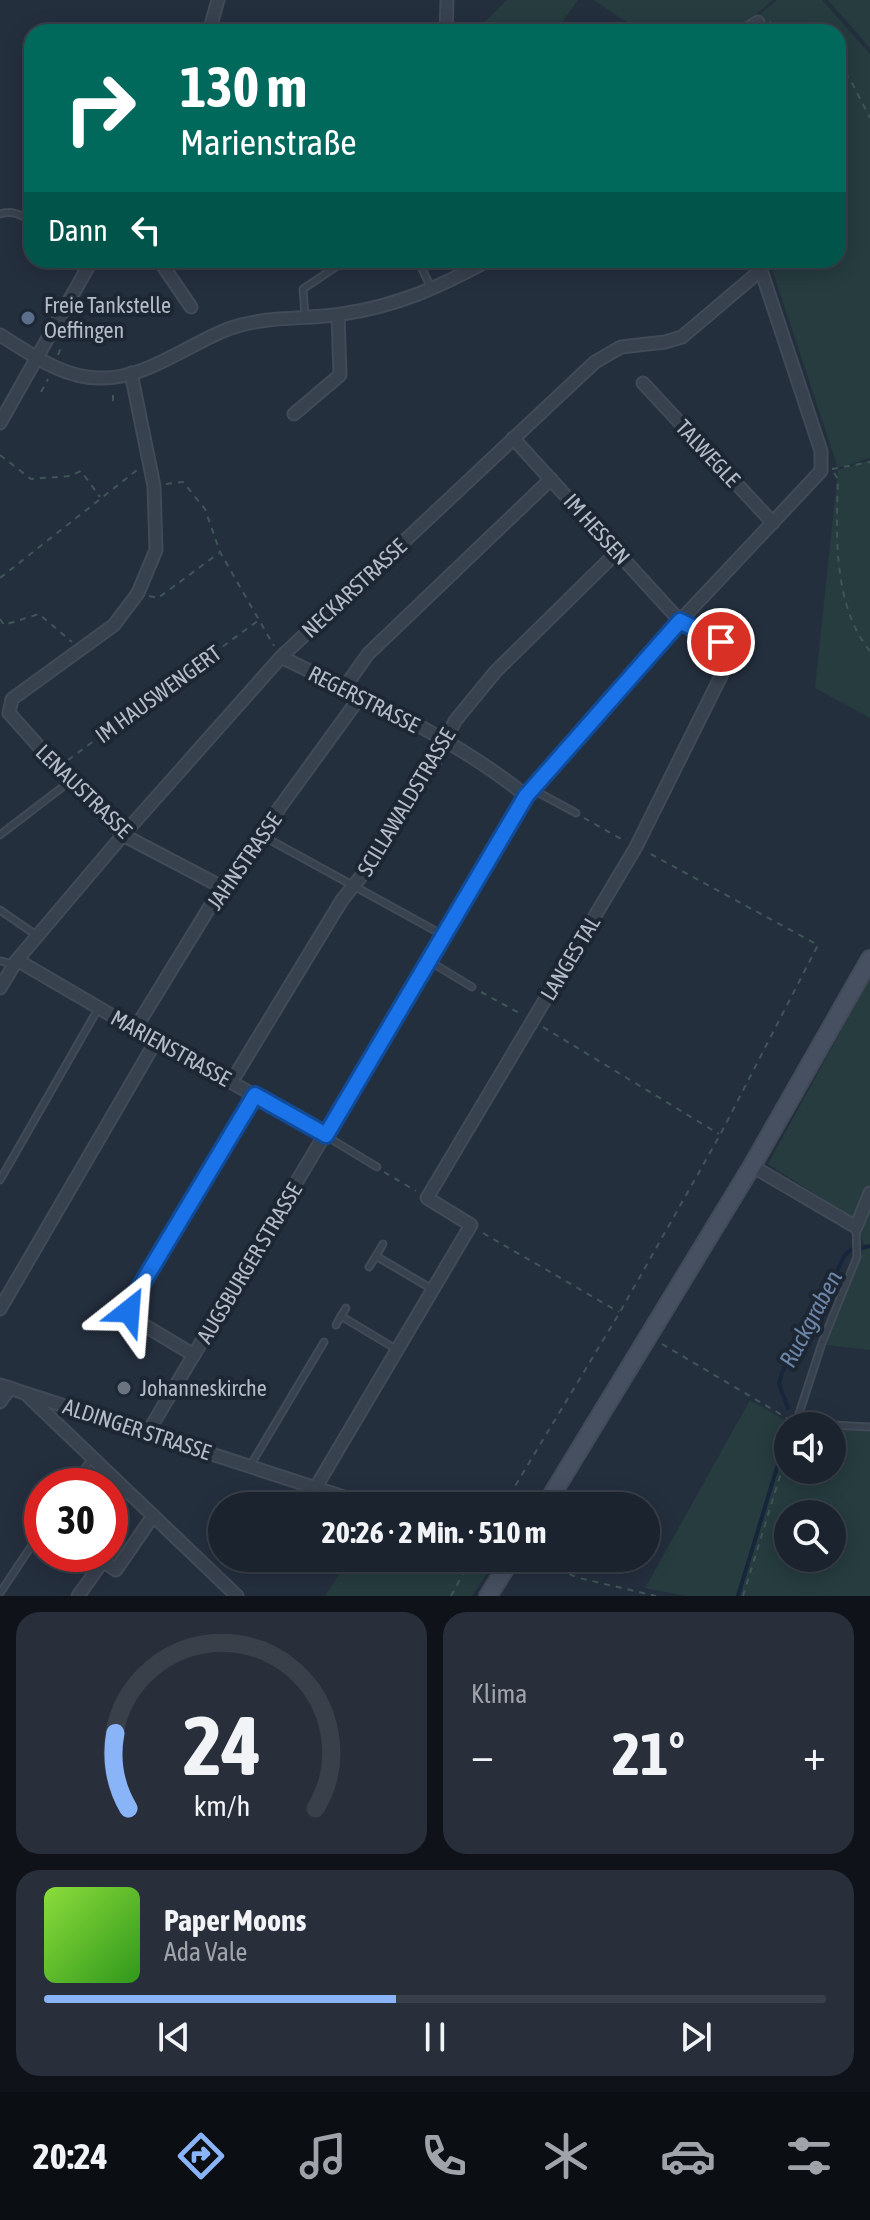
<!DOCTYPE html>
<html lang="de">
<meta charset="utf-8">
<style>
body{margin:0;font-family:"Asap Condensed",sans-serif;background:#282f3a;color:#f1f3f6;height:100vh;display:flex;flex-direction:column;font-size:30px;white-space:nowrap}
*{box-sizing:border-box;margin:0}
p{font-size:26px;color:#a0a4aa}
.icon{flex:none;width:44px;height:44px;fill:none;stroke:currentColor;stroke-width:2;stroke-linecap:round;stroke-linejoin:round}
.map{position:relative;height:1596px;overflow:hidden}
.sheet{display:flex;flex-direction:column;gap:16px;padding:16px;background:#0f1319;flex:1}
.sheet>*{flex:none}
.guide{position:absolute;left:24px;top:24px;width:822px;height:244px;border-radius:24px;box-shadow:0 4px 20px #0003,0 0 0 2px #39404a;background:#00695c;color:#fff;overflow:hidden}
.controls{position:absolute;left:774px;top:1412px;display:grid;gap:16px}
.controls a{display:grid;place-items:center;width:72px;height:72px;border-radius:50%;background:#1b232e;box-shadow:0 4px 20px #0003,0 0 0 2px #39404a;font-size:40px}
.speed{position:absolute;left:24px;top:1468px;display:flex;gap:16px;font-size:40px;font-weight:700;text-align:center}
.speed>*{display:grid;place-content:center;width:104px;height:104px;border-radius:50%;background:#1b232e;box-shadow:0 4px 20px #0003,0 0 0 2px #39404a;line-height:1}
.speed .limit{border:12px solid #d22;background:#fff;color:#111}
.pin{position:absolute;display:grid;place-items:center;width:68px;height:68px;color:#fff;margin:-34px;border:4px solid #fff;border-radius:50%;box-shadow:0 2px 8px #0007}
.me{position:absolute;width:88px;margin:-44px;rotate:28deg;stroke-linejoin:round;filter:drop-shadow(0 0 6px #0008)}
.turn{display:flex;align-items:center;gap:28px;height:168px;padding:0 24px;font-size:36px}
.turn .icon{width:104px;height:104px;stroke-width:2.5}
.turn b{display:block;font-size:56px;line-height:68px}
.then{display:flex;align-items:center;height:76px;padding:0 24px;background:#0003;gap:16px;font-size:30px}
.big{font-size:60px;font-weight:700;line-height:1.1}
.sheet .widget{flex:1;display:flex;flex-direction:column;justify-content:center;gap:12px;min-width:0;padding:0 28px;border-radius:24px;background:#282f3a}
.sheet .dial{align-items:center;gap:0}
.dial svg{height:208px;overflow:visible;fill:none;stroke:#39404a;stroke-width:7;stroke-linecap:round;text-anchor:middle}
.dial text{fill:#f1f3f6;stroke:none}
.song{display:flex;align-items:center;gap:24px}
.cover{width:96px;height:96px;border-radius:12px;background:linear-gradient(135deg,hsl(90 70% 55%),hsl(110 70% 35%))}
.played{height:8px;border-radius:4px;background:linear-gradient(90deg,#8ab4f8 45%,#39404a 45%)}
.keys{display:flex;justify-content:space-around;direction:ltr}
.heat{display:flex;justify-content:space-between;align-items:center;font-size:44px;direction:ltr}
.sheet .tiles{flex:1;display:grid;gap:16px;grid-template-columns:1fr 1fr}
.widget:last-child{grid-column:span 2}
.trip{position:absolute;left:208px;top:1492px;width:452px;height:80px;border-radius:40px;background:#1b232e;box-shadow:0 4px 20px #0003,0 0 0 2px #39404a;font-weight:700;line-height:80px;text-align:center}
.tabs{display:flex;height:128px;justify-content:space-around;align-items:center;background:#0b0e12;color:#a0a4aa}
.tabs .icon{width:56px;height:56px}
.tabs .on{color:#8ab4f8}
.tabs b{font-size:36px;color:#f1f3f6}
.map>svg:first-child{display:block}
.green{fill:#263c3f;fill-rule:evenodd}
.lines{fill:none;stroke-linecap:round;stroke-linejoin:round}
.stream{stroke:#17263c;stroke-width:4}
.lane-casing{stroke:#414a57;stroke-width:9}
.street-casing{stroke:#414a57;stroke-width:15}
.secondary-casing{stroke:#414a57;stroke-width:20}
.path{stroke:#3f5557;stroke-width:2;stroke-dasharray:6 6;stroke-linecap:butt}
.lane{stroke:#38414e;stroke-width:5}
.street{stroke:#38414e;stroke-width:11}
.secondary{stroke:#465061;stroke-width:16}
.route-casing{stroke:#114b97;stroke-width:20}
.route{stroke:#1a73e8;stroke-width:14}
.service-dot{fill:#5c6f8a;stroke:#1d2633;stroke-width:3}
.worship-dot{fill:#6b7280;stroke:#1d2633;stroke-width:3}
.labels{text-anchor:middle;stroke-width:8;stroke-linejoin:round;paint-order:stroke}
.poi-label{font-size:22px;fill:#b4bcc9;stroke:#1d2633;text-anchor:start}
.street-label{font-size:22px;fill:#b4bcc9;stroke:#1d2633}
.water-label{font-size:24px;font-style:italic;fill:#6d86a8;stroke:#1d2633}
</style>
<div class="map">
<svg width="870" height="1596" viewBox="0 0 870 1596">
<rect width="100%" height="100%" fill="#242f3e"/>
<g class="green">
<path d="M 507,0 L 578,0 L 555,32 L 474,32 Z"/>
<path d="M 594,0 L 773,0 L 735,32 L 641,32 Z"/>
<path d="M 777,0 L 822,0 L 870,54 L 870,458 L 838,468 L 769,260 L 838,260 L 838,179 L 843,184 L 838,177 L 838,32 L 761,32 L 755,18 Z"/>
<path d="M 828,0 L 870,0 L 870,48 Z"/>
<path d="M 870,460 L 870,718 L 815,688 L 838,470 Z"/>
<path d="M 870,978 L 870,1350 L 826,1345 L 861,1257 L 864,1244 L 854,1219 L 768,1164 Z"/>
<path d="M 750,1400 L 794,1426 L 788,1426 L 788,1470 L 832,1470 L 832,1429 L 870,1431 L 870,1596 L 686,1596 L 645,1588 ZM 832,1514 L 832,1558 L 788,1558 L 788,1514 Z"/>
<path d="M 350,1558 L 497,1558 L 472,1596 L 325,1596 Z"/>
</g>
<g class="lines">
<g class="stream">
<path d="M 788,1408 L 779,1384 L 782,1372 L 818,1313 L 844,1256 L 849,1251 L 870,1246"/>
<path d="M 789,1426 L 790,1424"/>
<path d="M 738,1596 L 788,1431"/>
</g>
<g class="lane-casing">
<g id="lane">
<path d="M 0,214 C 12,210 21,215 32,221"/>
<path d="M 418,260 L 431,288"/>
<path d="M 305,315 L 303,289 L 346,260"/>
<path d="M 532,789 L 576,813"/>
<path d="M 0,835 L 69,782"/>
<path d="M 261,835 L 443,935"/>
<path d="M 0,910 L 36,935"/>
<path d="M 0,961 L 14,964"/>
<path d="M 429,961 L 472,987"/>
<path d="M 326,1136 L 377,1167"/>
<path d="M 0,1180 L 98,1009"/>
<path d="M 856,1228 L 857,1257 L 822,1343 L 796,1423 L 870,1427"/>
<path d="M 376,1256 L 383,1244"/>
<path d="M 369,1267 L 376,1256 L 432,1289"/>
<path d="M 341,1316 L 346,1308"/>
<path d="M 336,1325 L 341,1316 L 396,1349"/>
<path d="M 250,1466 L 324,1342"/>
<path d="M 72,1486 L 92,1458"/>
<path d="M 0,1593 L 42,1530"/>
</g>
</g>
<g class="street-casing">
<g id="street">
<path d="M 209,32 L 218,0"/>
<path d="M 446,32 L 447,0"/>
<path d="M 743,32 L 758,22"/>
<path d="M 159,260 L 191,307"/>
<path d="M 0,335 C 30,353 62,378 99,378 C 144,380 187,345 228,329 C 267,315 303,320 342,314 C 397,306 440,287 489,260"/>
<path d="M 131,373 L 154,486 L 156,550 L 138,593 L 114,625 L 12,699 L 9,713 L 58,768 L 123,835 L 222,887"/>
<path d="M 643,383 L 773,523"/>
<path d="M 294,414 L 340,375 L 338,315"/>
<path d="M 0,423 L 92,260"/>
<path d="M 281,657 C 364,698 454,737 526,796"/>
<path d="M 344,688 L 368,654 L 551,479"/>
<path d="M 17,960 L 135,1029 L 326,1135"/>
<path d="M 0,988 L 17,960 L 123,835 L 281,657 L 595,362 L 621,347 L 665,342 L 682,337 L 761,270 L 821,451 L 821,471 L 680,621 L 526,796 L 148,1432"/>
<path d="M 135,1029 L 222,887 L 360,697"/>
<path d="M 232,1081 L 342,900 L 367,869 L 437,758 L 455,721 L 496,671 L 617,552"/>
<path d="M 752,1166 L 856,1227 L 870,1193"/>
<path d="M 0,1309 L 156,1041"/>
<path d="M 194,1355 L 132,1318 L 129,1311 L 131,1302 L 255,1095"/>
<path d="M 0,1385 L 356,1501"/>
<path d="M 28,1396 L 237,1596"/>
<path d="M 0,1402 L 10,1388"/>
<path d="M 316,1487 L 471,1225 L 427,1198 L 636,847 L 730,658 L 728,648 L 680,621 L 513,438"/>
<path d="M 78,1596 L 103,1561 L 116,1570 L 153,1516"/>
</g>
</g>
<g class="secondary-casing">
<g id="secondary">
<path d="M 545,1506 L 752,1166 L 870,959"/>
<path d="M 488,1596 L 512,1558"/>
</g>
</g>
<g class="path">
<path d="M 769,22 L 798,32"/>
<path d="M 838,63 L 851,81 L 870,118"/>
<path d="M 58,355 L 62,345"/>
<path d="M 41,392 L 48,379"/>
<path d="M 113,401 L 113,390"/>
<path d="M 0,455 L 31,479 L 70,476 L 81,471 L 100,497"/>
<path d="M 832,469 L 870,462"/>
<path d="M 834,473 L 838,479 C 836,534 833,606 870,651"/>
<path d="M 166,484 L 183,482 L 205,509 L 220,552 L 274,646"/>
<path d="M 0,578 L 137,470"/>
<path d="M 149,596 L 158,598 L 219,553"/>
<path d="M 0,619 L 4,625 L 39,614 L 72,642"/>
<path d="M 68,760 L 259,620"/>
<path d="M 584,818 L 623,840"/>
<path d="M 481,992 L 521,1014"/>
<path d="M 543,1027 L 719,1134"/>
<path d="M 384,1172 L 416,1191"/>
<path d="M 483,1233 L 619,1312"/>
<path d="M 662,1344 L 787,1418"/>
<path d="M 503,1506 L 620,1312 L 720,1135 L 818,945 L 647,852"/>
<path d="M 536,1561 L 579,1578 L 656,1596"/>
<path d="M 464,1571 L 472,1558"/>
<path d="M 451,1596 L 464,1572 L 465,1558"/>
<path d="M 743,1596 L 788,1450"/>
</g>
<use href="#lane" class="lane"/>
<use href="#street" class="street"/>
<use href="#secondary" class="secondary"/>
</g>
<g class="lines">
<g class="route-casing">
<path id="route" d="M 129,1311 L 131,1302 L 255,1095 L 326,1135 L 526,796 L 680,621 L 721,642"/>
</g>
<use href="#route" class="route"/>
</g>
<circle class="service-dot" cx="28" cy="318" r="8"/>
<circle class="worship-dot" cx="124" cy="1388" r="8"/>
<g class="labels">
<g class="poi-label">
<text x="44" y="313">Freie Tankstelle<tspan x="44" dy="25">Oeffingen</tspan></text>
<text x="140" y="1396">Johanneskirche</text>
</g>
<g class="street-label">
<text transform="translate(708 453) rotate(47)" y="8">TALWEGLE</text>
<text transform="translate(597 529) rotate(48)" y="8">IM HESSEN</text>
<text transform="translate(354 588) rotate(-43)" y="8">NECKARSTRASSE</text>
<text transform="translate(158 694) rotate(-36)" y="8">IM HAUSWENGERT</text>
<text transform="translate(364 699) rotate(27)" y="8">REGERSTRASSE</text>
<text transform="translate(84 791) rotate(44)" y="8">LENAUSTRASSE</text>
<text transform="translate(406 802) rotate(-59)" y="8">SCILLAWALDSTRASSE</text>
<text transform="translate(244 861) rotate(-55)" y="8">JAHNSTRASSE</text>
<text transform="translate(570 958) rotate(-59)" y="8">LANGES TAL</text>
<text transform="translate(171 1048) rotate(29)" y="8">MARIENSTRASSE</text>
<text transform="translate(249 1263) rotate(-59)" y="8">AUGSBURGER STRASSE</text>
<text transform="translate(137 1429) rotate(18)" y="8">ALDINGER STRASSE</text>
</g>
<g class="water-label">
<text transform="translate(811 1319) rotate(-62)" y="8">Ruckgraben</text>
</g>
</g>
</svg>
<div class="controls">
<a><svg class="icon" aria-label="sound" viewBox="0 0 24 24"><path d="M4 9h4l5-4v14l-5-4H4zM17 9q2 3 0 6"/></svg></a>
<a><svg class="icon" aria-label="search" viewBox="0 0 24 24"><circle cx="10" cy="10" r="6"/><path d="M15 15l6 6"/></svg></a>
</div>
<div class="speed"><div class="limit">30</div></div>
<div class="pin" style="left:721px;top:642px;background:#d93025"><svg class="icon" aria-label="arrive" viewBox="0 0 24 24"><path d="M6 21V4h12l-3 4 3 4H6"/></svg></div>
<svg class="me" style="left:129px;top:1311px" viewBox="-20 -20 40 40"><path d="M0-17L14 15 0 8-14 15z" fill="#1a73e8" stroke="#fff" stroke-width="4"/></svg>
<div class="trip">20:26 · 2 Min. · 510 m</div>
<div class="guide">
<div class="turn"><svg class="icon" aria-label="right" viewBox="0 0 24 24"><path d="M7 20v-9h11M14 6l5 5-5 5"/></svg><div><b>130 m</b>Marienstraße</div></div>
<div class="then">Dann<svg class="icon" aria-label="left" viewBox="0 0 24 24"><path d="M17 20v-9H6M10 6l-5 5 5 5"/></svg></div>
</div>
</div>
<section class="sheet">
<div class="tiles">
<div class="widget dial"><svg viewBox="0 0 100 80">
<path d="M14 69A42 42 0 1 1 86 69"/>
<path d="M14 69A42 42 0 0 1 9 40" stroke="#8ab4f8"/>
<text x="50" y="56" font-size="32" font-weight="700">24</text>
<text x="50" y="72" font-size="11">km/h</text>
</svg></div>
<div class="widget"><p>Klima</p>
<div class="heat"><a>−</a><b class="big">21°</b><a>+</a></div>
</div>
<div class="widget">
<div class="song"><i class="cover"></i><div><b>Paper Moons</b><p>Ada Vale</p></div></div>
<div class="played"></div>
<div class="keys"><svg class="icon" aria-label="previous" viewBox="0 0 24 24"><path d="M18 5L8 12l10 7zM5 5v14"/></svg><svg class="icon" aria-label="pause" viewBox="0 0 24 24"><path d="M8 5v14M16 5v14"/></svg><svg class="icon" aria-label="next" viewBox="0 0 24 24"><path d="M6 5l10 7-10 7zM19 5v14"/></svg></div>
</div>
</div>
</section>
<nav class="tabs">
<b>20:24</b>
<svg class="icon on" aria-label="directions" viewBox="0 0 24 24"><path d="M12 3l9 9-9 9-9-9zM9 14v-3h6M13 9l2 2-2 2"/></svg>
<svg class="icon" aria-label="music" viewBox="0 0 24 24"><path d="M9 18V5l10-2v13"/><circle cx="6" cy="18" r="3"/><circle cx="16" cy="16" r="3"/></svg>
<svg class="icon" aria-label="phone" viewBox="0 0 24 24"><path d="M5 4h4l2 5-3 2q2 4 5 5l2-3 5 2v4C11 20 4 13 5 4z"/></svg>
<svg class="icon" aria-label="climate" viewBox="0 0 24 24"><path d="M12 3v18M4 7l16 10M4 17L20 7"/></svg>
<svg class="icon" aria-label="car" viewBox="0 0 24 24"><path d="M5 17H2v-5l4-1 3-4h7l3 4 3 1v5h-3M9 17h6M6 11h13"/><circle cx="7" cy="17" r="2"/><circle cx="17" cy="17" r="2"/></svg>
<svg class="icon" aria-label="filters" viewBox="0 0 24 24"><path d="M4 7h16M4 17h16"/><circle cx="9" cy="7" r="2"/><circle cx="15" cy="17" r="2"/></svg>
</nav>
